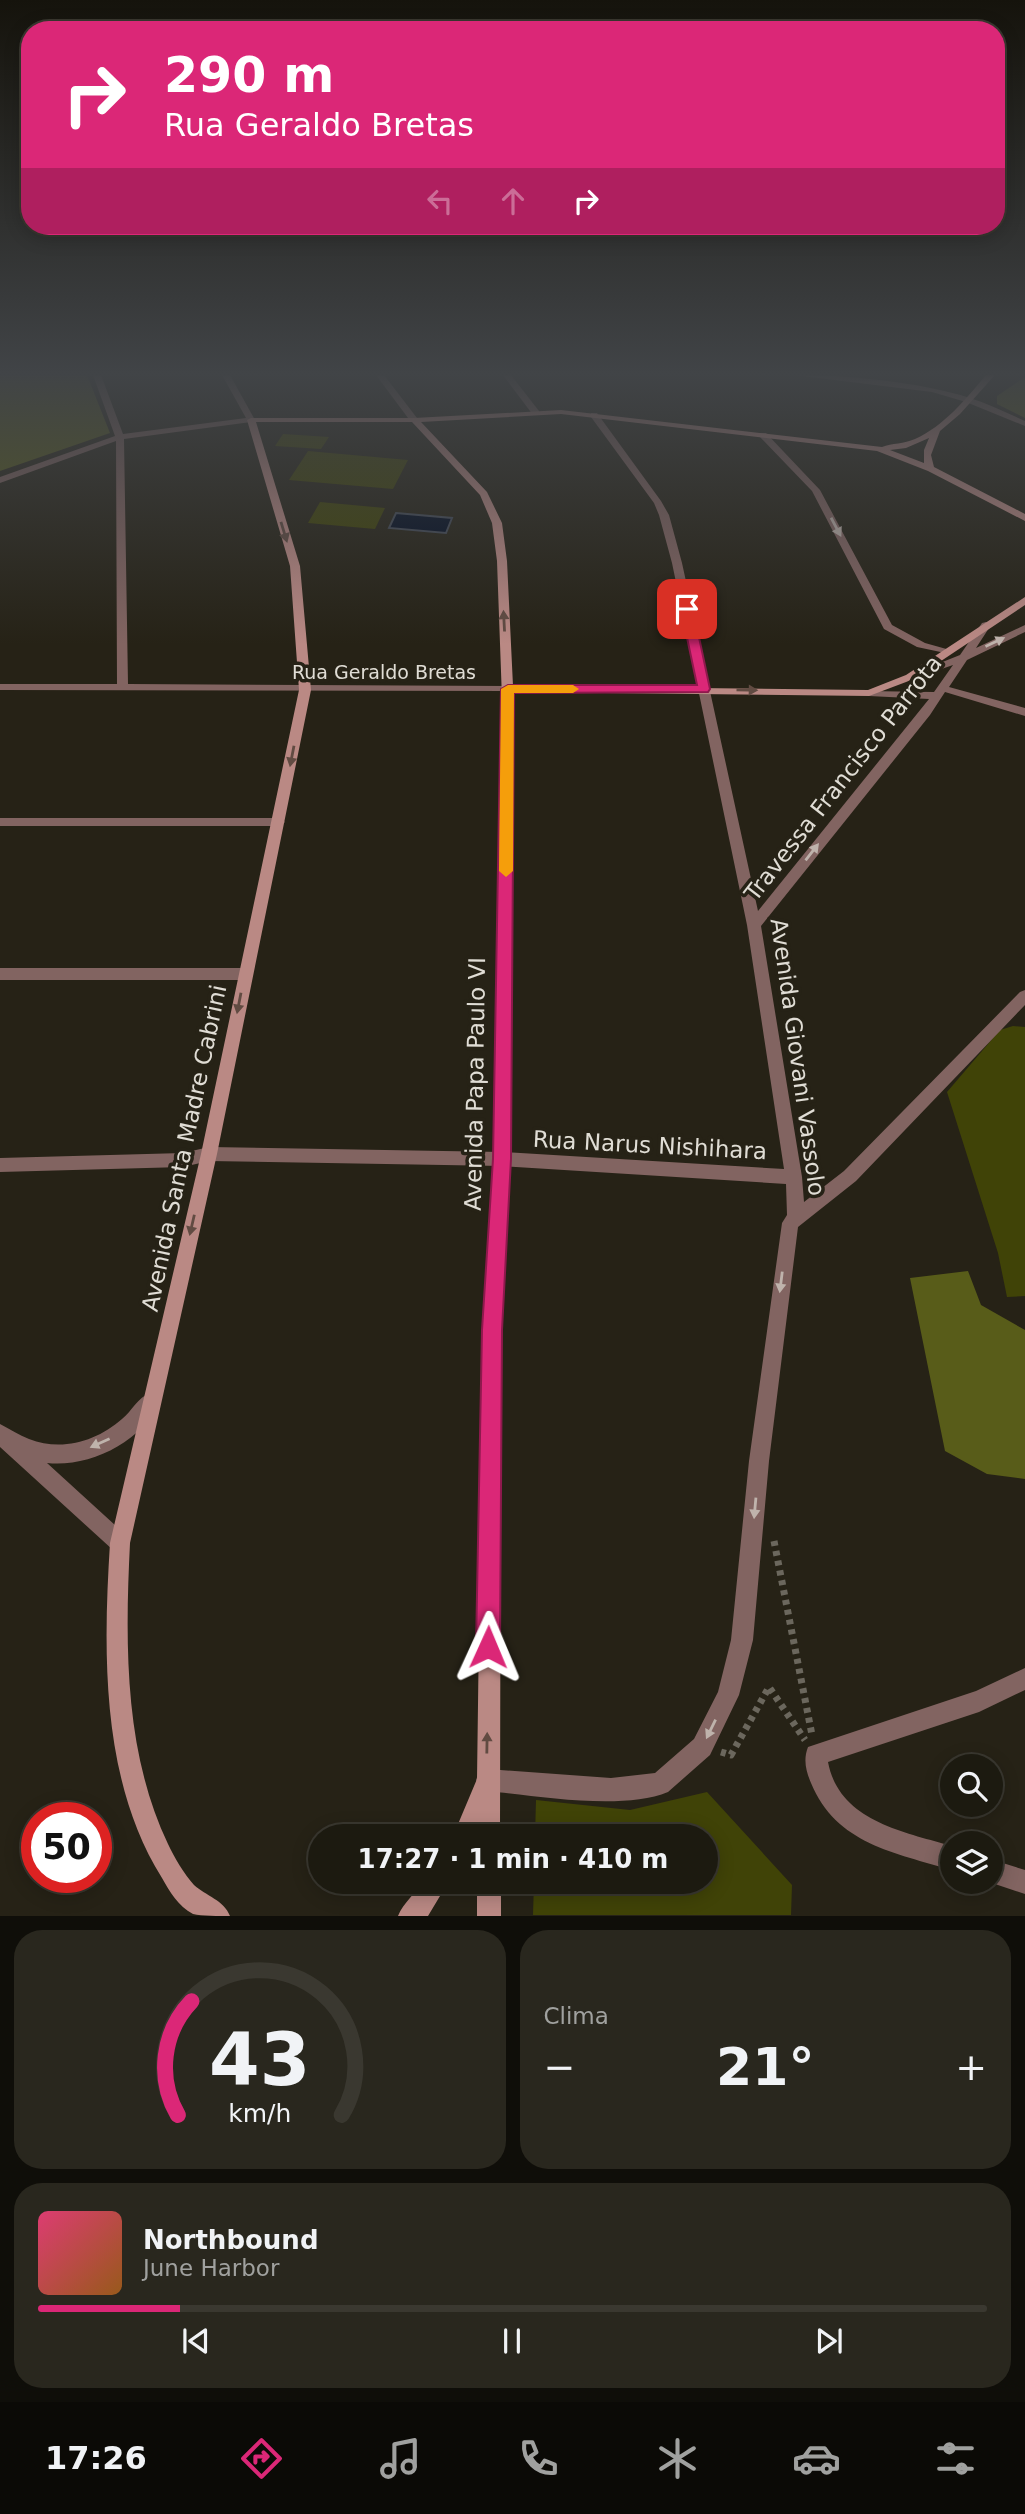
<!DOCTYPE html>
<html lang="pt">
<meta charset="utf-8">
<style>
body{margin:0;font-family:"DejaVu Sans",sans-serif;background:#29271e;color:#f1f3f6;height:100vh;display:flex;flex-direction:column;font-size:26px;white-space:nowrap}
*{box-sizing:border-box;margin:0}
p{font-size:23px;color:#a0a19f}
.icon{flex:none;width:38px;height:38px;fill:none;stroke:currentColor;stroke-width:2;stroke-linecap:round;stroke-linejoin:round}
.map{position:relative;height:1916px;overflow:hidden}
.details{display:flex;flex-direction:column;gap:14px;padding:14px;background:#0f0e09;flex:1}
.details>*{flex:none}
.hud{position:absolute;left:21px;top:21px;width:984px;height:214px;border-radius:28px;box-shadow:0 4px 18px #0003,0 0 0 2px #3a3830;background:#db2777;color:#fff;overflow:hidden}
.tools{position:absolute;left:940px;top:1754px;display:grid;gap:14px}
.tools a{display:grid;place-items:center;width:63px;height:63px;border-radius:50%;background:#1c1a10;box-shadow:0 4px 18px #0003,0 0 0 2px #3a3830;font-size:35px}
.speed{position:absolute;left:21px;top:1802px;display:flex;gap:14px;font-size:35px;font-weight:700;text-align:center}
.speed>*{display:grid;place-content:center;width:91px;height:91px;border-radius:50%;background:#1c1a10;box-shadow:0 4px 18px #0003,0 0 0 2px #3a3830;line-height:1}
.speed .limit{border:10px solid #d22;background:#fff;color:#111}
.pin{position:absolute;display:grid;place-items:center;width:60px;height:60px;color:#fff;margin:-30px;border-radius:14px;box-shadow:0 4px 10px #0006}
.me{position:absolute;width:77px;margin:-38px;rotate:1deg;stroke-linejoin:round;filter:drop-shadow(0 0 5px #0008)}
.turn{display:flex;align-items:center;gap:24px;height:147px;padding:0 28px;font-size:32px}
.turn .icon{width:91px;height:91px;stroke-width:2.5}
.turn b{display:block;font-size:49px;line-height:60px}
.lanes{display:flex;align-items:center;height:66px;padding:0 28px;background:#0003;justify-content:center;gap:35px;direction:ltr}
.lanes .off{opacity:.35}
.big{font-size:52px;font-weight:800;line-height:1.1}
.details .card{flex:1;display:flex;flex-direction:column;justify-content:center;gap:10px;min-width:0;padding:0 24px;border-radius:28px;background:#29271e}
.details .dial{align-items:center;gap:0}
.dial svg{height:182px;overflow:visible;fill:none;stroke:#3a3830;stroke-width:7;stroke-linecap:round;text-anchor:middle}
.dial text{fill:#f1f3f6;stroke:none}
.song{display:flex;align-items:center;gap:21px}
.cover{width:84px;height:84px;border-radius:10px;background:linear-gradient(135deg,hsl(340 70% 55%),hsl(30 70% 35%))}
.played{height:7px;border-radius:4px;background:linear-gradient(90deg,#db2777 15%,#3a3830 15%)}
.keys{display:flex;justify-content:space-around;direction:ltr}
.heat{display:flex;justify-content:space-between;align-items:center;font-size:38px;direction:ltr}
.details .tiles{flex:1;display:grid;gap:14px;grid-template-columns:1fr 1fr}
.card:last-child{grid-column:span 2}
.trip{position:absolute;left:308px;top:1824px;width:410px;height:70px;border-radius:35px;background:#1c1a10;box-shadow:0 4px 18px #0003,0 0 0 2px #3a3830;font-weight:800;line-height:70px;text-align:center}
.menu{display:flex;height:112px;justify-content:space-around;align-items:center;background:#0b0a06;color:#a0a19f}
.menu .icon{width:49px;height:49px}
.menu .active{color:#db2777}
.menu b{font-size:32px;color:#f1f3f6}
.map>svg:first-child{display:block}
.green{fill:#404307}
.forest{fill:#585c19}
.water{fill:#000b21;stroke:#434a57;stroke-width:2}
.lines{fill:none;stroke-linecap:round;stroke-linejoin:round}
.path{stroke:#6b675d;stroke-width:7;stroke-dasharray:5 5;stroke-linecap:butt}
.street{fill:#826461;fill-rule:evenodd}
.secondary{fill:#ba8984;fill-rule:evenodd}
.oneway{fill:#bfb3ac}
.oneway2{fill:#614b42}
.route{fill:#db2777;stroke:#8e194d;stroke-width:2}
.slow{fill:#f59e0b}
.labels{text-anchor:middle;stroke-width:7;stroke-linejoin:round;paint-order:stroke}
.far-street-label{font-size:19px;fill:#e0ddd5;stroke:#262216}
.street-label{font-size:23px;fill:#e0ddd5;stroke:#262216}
</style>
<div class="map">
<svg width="1025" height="1916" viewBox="0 0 1025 1916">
<rect width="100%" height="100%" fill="#262216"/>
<g class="green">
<path d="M 283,434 L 329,437 L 321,449 L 275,446 Z"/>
<path d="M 308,451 L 408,460 L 393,489 L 289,480 Z"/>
<path d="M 320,502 L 385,508 L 375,529 L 308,523 Z"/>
<path d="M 1013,1026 L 1025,1027 L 1025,1296 L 1007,1297 L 998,1253 L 947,1092 L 1000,1030 Z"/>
<path d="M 707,1792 L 792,1885 L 791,1915 L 533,1915 L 534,1881 L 705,1881 L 705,1836 L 535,1836 L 536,1800 L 630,1810 Z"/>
</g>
<g class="forest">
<path d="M 0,375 L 87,375 L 110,433 L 0,471 Z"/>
<path d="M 1025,377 L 1025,418 L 997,404 L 997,396 Z"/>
<path d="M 968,1271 L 981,1305 L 1025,1330 L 1025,1479 L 987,1474 L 945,1451 L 910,1278 Z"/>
</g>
<path class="water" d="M 396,513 L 452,518 L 446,533 L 389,528 Z"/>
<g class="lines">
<g class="path">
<path d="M 774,1541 L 812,1735"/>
<path d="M 721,1752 L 731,1755 L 769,1687 L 805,1740"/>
</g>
<g class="street">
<path d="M 93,375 L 101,375 L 123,434 L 246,418 L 222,375 L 230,375 L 255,420 L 251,422 L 124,439 L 128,684 L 508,686 L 514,689 L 512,691 L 0,690 L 0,684 L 117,684 L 116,441 L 0,483 L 0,477 L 115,436 Z"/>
<path d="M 376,375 L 384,375 L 417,418 L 417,422 L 411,422 Z"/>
<path d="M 503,375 L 511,375 L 539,411 L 539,415 L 533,415 Z"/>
<path d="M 794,375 C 847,375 921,382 970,398 C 989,404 1007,413 1025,421 L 1025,426 L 966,402 L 932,392 Z"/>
<path d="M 591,413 L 597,413 L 661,501 L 669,515 L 682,563 L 758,911 L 929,699 L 869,696 L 863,693 L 865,691 L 934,692 L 953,665 L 910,680 L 905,677 L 960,655 L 982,623 L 986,622 L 991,625 L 976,648 L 1025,625 L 1025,632 L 967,660 L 949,687 L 1025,708 L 1025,716 L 945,692 L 930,715 L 761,926 L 802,1177 L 804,1202 L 844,1171 L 1020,992 L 1025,990 L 1025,1005 L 856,1181 L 798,1227 L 769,1461 L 753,1640 L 739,1695 L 710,1755 L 668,1792 C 622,1811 537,1796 487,1791 L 479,1788 L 476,1780 L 479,1772 L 487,1769 L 611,1778 L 655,1773 L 694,1739 L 718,1692 L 731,1640 L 749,1461 L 782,1223 L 787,1215 L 786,1184 L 502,1166 L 209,1161 L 183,1167 L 0,1172 L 0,1158 L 183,1153 L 209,1147 L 502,1152 L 784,1169 L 747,925 L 672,563 L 659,515 L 654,503 L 591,417 Z"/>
<path d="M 760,433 L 766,433 L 820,490 L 892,625 L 925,643 L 950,650 L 950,654 L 917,647 L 884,629 L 812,491 L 760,437 Z"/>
<path d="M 0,818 L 279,818 L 285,822 L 279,826 L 0,826 Z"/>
<path d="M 0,968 L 245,968 L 250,970 L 252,974 L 250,978 L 245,980 L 0,980 Z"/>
<path d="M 150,1393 L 157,1395 L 159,1402 C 143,1442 88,1468 47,1463 L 127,1536 L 130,1543 L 127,1550 L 120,1553 L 113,1550 L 0,1447 L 0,1424 C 10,1429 19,1435 29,1439 C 62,1452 97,1441 122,1419 C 132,1411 138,1397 150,1393 Z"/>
<path d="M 1025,1668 L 1025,1690 L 979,1712 L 828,1762 C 839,1821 904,1832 952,1846 L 952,1870 C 895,1853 836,1844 811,1783 C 806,1771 803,1760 808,1747 L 976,1691 Z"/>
<path d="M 990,1859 L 1025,1870 L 1025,1894 L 986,1881 L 990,1881 Z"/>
</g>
<g class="secondary">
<path d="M 986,375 L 995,375 L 960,414 L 940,431 L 931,455 L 934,467 L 1025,514 L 1025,521 L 928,471 L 877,451 L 561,414 L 421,422 L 487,492 L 502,523 L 507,561 L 513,686 L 868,690 L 906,675 L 1025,597 L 1025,605 L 914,679 L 869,696 L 513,692 L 510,1159 L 501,1330 L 500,1836 L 453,1836 L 477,1779 L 483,1330 L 494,1159 L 502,699 L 497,561 L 492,523 L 480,495 L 412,422 L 256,422 L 300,566 L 311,690 L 217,1154 L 130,1543 C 125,1643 124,1752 168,1844 C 174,1857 184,1874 194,1885 C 206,1896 224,1900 230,1916 C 219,1916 202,1916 193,1914 C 178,1906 170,1892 162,1878 C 101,1781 103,1653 110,1543 L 201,1154 L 299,690 L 290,566 L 247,420 L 251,418 L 414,418 L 561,410 L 882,447 C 892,443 904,444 915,439 C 944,426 966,399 986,375 ZM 929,438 L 924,450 L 924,463 L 890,450 L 906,448 Z"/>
<path d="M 423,1881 L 449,1881 L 428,1916 L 398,1916 C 403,1903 416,1893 423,1881 Z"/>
<rect x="477" y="1881" width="24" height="35"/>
</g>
</g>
<defs><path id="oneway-solid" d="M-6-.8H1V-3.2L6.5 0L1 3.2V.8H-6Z" transform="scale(1.75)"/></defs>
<g class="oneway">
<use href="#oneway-solid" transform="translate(836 527) rotate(62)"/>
<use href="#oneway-solid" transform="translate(995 642) rotate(-25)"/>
<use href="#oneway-solid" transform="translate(812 852) rotate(-52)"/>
<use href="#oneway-solid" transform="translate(781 1282) rotate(97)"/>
<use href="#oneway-solid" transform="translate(100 1443) rotate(156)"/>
<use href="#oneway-solid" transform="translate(755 1508) rotate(95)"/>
<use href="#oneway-solid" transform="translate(711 1729) rotate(116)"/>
</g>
<g class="oneway2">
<use href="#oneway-solid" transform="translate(284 532) rotate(73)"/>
<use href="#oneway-solid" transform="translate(504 621) rotate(-93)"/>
<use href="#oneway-solid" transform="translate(747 690) rotate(1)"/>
<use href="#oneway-solid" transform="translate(292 756) rotate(101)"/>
<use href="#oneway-solid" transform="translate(239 1003) rotate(101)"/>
<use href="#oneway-solid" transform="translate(192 1225) rotate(103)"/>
<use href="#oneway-solid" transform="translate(487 1743) rotate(-89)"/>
</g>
<linearGradient id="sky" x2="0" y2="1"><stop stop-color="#15130c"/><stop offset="0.58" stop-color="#414447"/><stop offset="1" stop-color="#414447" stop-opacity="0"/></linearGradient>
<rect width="1025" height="644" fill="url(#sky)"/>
<path class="route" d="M 687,606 L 693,609 L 710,689 L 708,692 L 514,693 L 511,1159 L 502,1330 L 500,1647 L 497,1656 L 488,1660 L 479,1656 L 476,1647 L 482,1330 L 493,1159 L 501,689 L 508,685 L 697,685 L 681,609 Z"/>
<path class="slow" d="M 508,685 L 573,685 L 579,689 L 573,693 L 514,693 L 513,871 L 506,877 L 499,871 L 501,689 Z"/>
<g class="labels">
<g class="far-street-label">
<text x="384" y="679">Rua Geraldo Bretas</text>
</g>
<g class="street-label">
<text transform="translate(843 778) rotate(-52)" y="8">Travessa Francisco Parrota</text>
<text transform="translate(798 1057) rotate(82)" y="8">Avenida Giovani Vassolo</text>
<text transform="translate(475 1084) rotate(-89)" y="8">Avenida Papa Paulo VI</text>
<text transform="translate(650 1145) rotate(3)" y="8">Rua Narus Nishihara</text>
<text transform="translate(184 1148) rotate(-78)" y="8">Avenida Santa Madre Cabrini</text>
</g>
</g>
</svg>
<div class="tools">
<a><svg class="icon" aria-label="search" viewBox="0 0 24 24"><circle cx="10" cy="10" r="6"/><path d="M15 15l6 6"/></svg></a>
<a><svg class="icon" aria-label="layers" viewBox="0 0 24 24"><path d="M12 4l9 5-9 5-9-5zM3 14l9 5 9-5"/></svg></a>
</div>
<div class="speed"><div class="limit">50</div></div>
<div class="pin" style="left:687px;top:609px;background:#d93025"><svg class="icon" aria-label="arrive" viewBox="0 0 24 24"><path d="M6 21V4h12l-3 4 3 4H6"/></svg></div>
<svg class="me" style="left:488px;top:1647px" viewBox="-20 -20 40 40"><path d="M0-17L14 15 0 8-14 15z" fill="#db2777" stroke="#fff" stroke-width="4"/></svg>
<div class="trip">17:27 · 1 min · 410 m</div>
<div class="hud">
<div class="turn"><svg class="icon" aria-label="right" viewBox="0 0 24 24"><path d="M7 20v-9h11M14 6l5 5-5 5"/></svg><div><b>290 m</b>Rua Geraldo Bretas</div></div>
<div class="lanes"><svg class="icon off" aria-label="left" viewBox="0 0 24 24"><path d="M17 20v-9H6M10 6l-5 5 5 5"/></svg><svg class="icon off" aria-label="ahead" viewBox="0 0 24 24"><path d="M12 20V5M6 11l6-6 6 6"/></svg><svg class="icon" aria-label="right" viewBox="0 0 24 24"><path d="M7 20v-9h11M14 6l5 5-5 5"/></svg></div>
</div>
</div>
<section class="details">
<div class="tiles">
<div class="card dial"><svg viewBox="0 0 100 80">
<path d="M14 69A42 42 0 1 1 86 69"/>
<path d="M14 69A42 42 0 0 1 20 19" stroke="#db2777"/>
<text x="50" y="56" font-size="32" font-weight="700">43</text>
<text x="50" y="72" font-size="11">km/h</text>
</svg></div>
<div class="card"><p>Clima</p>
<div class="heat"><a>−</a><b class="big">21°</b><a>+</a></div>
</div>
<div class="card">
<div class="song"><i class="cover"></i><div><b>Northbound</b><p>June Harbor</p></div></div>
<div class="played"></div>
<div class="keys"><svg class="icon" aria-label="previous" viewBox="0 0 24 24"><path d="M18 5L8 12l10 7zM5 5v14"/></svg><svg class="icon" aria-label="pause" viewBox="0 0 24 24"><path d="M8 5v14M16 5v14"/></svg><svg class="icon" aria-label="next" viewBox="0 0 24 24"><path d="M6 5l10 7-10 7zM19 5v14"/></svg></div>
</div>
</div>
</section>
<nav class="menu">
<b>17:26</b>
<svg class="icon active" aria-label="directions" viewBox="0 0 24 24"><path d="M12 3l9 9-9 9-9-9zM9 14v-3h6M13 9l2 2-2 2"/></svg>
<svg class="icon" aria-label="music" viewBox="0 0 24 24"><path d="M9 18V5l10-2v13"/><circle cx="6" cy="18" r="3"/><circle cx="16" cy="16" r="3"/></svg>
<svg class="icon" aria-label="phone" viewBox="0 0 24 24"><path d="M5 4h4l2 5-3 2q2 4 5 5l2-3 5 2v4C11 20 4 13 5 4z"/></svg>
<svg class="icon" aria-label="climate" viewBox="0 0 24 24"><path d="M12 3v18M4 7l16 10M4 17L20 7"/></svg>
<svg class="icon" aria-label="car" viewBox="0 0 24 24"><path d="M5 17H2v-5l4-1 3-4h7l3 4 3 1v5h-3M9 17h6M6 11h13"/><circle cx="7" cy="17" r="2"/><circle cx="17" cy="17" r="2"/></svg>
<svg class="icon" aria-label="filters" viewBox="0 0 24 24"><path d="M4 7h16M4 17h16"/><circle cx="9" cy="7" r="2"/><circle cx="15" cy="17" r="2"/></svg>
</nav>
